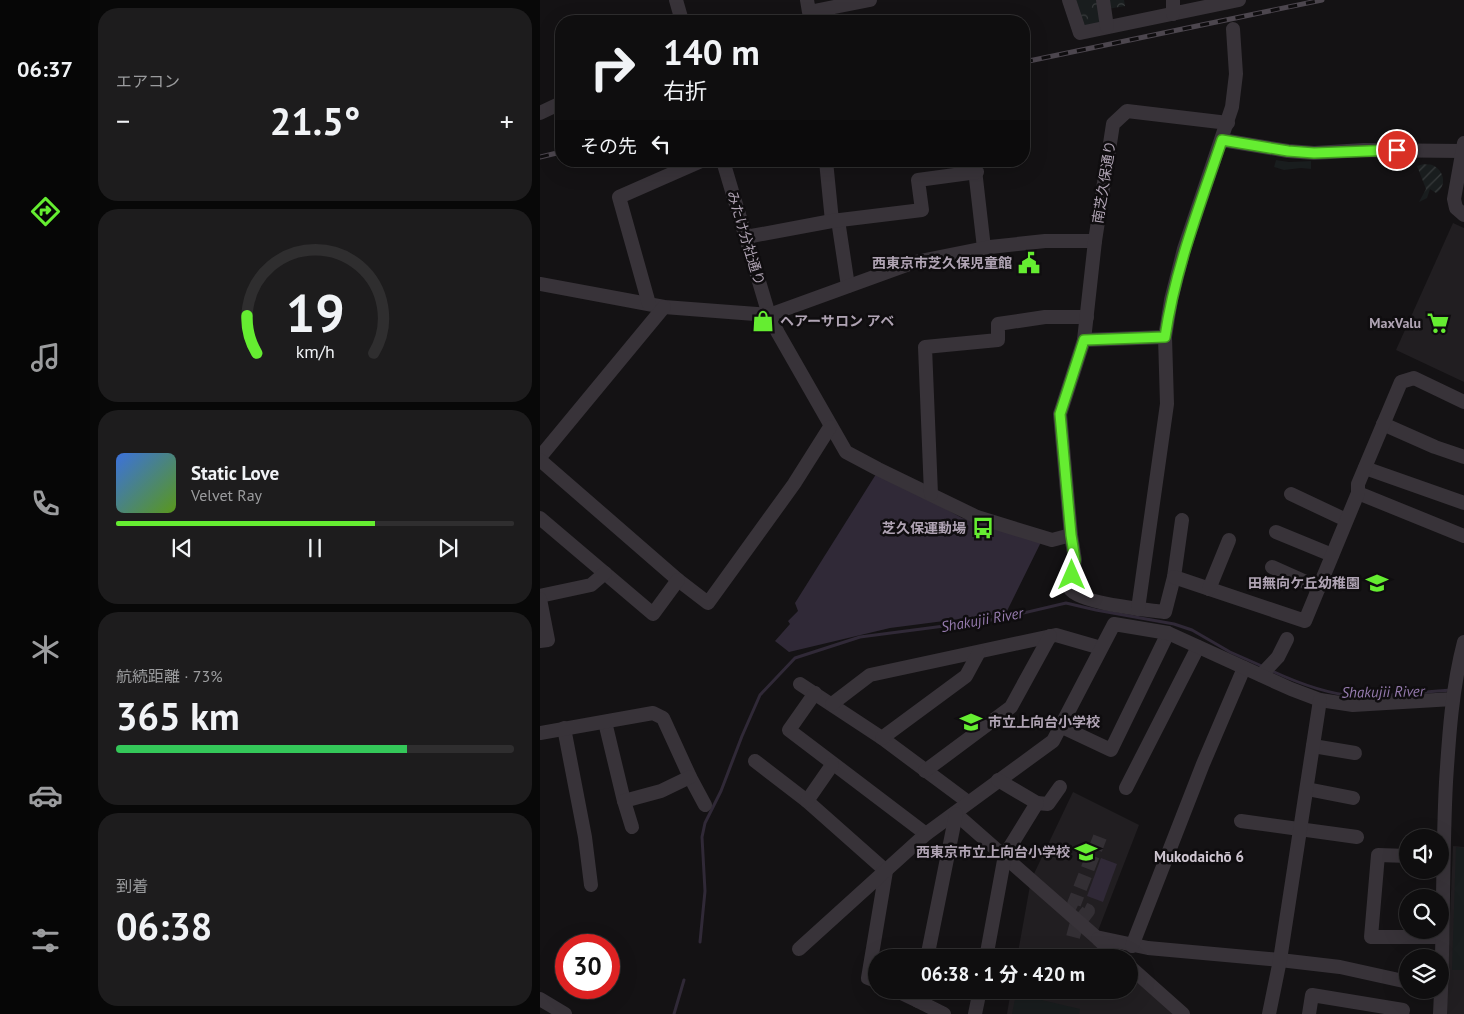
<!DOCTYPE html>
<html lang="ja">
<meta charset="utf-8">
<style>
body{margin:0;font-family:"PT Sans","Noto Sans JP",sans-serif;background:#1d1c1d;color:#f1f3f6;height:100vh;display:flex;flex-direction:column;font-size:19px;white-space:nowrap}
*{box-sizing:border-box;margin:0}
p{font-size:16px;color:#9b9c9e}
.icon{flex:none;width:28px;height:28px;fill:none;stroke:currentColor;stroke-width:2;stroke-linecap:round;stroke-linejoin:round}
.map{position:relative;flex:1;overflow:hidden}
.drawer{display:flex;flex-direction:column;gap:8px;padding:8px;background:#080808;width:450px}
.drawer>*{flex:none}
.banner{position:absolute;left:15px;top:15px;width:475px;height:152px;border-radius:20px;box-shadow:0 5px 20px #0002,0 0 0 1px #2f2e2f;background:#0f0e0f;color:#f1f3f6;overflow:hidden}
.controls{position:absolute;left:859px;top:829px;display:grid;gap:10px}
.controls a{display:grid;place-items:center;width:50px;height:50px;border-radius:50%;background:#0f0e0f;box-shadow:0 5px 20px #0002,0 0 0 1px #2f2e2f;font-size:25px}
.speed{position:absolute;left:15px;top:934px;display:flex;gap:10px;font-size:25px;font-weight:700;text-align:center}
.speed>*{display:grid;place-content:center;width:65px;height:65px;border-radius:50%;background:#0f0e0f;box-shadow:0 5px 20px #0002,0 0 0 1px #2f2e2f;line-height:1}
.speed .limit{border:8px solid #d22;background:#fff;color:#111}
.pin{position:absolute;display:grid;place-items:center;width:42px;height:42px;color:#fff;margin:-21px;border:2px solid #fff;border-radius:50%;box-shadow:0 1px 5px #0007}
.me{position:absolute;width:55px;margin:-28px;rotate:0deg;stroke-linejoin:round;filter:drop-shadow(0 0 4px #0008)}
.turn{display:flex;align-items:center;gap:18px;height:105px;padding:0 25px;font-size:22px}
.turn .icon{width:65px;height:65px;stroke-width:2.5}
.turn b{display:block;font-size:35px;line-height:42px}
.then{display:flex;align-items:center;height:48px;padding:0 25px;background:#0003;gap:10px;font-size:19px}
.big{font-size:38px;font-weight:700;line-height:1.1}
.drawer .card{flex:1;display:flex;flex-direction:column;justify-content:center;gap:8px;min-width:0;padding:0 18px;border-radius:20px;background:#1d1c1d}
.drawer .dial{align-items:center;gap:0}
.dial svg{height:130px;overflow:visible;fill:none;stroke:#2f2e2f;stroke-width:7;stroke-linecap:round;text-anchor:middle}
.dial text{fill:#f1f3f6;stroke:none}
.song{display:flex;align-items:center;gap:15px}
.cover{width:60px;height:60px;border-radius:8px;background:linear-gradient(135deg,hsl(220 70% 55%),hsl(90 70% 35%))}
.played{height:5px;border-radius:2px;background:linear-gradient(90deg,#65ed31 65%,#2f2e2f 65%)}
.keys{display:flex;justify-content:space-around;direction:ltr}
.heat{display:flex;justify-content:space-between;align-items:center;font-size:28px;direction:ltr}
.charge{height:8px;border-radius:4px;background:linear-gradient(90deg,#34c759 73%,#2f2e2f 0)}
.trip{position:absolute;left:328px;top:949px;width:270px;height:50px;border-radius:25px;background:#0f0e0f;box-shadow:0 5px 20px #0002,0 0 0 1px #2f2e2f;font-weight:700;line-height:50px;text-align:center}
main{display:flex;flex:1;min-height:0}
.dock{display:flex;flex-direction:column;width:90px;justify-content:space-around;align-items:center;background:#060606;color:#9b9c9e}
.dock .icon{width:35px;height:35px}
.dock .on{color:#65ed31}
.dock b{font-size:22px;color:#f1f3f6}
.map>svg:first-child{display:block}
.built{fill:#211e21}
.forest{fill:url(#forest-crowns)}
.park{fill:#191d1e}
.garden{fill:url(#garden-furrows)}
.water{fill:#302937}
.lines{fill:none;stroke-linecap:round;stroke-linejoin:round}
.stream{stroke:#302937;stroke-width:3}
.minor-tunnel{stroke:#332f34;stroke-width:14;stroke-dasharray:14 7;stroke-linecap:butt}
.minor{stroke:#383339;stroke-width:14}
.rail-casing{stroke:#4c464e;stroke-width:5}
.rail{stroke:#0f0d0f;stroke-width:3;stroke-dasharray:9;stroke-linecap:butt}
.route-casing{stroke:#429a20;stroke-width:12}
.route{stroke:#65ed31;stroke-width:9}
.labels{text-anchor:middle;stroke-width:5;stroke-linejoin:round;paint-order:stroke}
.street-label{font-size:14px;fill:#b0a4b4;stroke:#0f0d0f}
.poi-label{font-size:14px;font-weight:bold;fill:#b0a4b4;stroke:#0f0d0f;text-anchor:end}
.water-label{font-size:15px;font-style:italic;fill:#967baf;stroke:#0f0d0f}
.neighbourhood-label{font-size:15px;font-weight:bold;fill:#cec5d0;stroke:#0f0d0f}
</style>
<main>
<nav class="dock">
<b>06:37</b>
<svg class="icon on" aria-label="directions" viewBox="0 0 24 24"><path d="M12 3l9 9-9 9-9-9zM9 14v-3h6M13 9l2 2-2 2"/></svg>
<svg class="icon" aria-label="music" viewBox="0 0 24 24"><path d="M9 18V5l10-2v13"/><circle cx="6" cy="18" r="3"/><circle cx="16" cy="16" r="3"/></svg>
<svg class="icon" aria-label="phone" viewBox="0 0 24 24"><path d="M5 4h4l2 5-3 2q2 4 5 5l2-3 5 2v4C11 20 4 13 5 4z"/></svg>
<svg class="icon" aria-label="climate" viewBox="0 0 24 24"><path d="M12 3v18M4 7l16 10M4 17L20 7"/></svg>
<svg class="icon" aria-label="car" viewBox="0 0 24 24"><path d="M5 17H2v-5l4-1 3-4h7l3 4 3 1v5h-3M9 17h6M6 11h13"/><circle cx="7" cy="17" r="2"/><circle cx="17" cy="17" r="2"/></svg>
<svg class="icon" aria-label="filters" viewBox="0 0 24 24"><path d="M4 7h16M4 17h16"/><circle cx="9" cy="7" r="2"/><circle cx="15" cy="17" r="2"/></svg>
</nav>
<section class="drawer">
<div class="card"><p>エアコン</p>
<div class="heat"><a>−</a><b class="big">21.5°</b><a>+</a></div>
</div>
<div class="card dial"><svg viewBox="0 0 100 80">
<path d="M14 69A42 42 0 1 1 86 69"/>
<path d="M14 69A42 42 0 0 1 8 46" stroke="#65ed31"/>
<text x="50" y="56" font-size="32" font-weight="700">19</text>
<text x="50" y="72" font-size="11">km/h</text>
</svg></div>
<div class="card">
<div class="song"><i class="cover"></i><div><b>Static Love</b><p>Velvet Ray</p></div></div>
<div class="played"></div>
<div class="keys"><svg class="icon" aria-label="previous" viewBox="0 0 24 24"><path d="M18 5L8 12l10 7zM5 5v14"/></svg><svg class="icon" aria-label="pause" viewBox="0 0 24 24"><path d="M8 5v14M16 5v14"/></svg><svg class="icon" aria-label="next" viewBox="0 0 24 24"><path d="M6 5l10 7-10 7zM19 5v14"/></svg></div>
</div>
<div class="card"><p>航続距離 · 73%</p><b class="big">365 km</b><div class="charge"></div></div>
<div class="card"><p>到着</p><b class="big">06:38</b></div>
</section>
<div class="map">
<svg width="924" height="1014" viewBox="0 0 924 1014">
<defs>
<pattern id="forest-crowns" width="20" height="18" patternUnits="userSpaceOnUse" patternTransform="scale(1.25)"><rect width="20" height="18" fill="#191d1e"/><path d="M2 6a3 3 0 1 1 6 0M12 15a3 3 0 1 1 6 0" fill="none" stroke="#383b3c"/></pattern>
<pattern id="garden-furrows" width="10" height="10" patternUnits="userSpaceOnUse" patternTransform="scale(1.25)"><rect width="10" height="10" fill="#191d1e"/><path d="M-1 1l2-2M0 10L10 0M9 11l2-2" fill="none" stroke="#383b3c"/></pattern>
</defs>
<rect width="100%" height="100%" fill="#141214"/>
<g class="built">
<path d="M 913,223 L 924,228 L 924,382 L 856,350 Z"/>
<path d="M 533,792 L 599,825 L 556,936 L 579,957 L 477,958 L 491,880 Z"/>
<path d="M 913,846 L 924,847 L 924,1014 L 907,1014 L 906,1007 Z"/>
<path d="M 589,966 L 643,1014 L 467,1014 L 471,990 L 589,990 Z"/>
</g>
<path class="forest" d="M 534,0 L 584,0 L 585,6 L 562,10 L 565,26 L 542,29 Z"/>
<g class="park">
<path d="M 736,160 L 749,162 L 771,161 L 771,169 L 761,168 L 744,170 L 734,167 Z"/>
<path d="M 916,847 L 924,848 L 924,970 L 912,970 Z"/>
<path d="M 476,994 L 540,1009 L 539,1014 L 472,1014 Z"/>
</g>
<path class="garden" d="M 884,164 C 887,165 890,164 892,165 C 905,170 907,187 896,193 L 890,189 L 887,198 L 879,202 L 886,189 L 877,166 Z"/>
<g class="water">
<path d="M 338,471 L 422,518 L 502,540 L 466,613 L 350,628 L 249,652 L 235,641 L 250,624 L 248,621 L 258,611 L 255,603 Z"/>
<path d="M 561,858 L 577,864 L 563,902 L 547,896 Z"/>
</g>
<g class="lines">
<g class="stream">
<path d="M 732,671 C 758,683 786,694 815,696 C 847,697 879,692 911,690"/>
<path d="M 160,942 L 165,891 L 162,837 L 165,823 L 181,791 L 202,736 L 220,695 L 255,658 L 320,637 L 458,619 L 526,603 L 556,610 L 634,624 L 652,630 L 690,652 L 724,667"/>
<path d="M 134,1014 L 144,980"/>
</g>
<path class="minor-tunnel" d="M 533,937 L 536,926 L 548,911 L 534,904 L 560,837"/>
<g class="minor">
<path d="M 136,0 L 142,21"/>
<path d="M 267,0 L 269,12 L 330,0"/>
<path d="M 529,0 L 540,33 L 699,0"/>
<path d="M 563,0 L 567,27"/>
<path d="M 633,0 L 633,14"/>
<path d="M 0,113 L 21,103"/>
<path d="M 682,140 L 748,151 L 774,153 L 824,150 L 922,151"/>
<path d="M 924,143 L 914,199 L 916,208 L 924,215"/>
<path d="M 183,161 L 229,315 L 238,333 L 306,452 L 338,469 L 437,517 L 512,540 L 531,535"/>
<path d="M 286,161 L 292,221"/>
<path d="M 434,161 L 444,248"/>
<path d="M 298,220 L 308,286"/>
<path d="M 206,237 L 292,221 L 382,210 L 378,180 L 437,172"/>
<path d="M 0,284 L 124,307 L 229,315 L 375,262 L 450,247 L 505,241 L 555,241"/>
<path d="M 109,304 L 79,197 L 161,161"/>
<path d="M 544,340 L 625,337"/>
<path d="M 843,424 L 895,447 L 924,457"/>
<path d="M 0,457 L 124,307"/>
<path d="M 0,460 L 138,580 L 168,603 L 254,484 L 290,427"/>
<path d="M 825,468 L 924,503"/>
<path d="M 818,493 L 924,536"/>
<path d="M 391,494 L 385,347 L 458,340 L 458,324 L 505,317 L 547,317"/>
<path d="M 751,494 L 806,520"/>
<path d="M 0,518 L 113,614 L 138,580"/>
<path d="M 642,520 L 634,577 L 625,612 C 607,610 539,603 530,589 L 535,560 L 531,535 L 520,414 L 544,340 L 555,241 L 573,124 L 587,111 L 688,123"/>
<path d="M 736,532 L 792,555"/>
<path d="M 732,567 L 779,588"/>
<path d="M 634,577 L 765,621 L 818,493 L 818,484 L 861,382 L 874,378 L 924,402"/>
<path d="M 669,589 L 689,540"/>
<path d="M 0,596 L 51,585 L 65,573"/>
<path d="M 0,599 L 8,640 L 0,641"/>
<path d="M 598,609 L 627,404 L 625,337 L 631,300 L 644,249 L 692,107 L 696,74 L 693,29"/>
<path d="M 721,675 L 738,657 L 747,639"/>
<path d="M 260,684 L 342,738 L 428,802"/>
<path d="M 275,693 L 249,730 L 386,834"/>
<path d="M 292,704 L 330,675 L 516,635 L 561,648"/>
<path d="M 65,722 L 84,801"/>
<path d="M 520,726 L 571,750 L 628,633"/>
<path d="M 24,728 L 45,837 L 51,885"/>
<path d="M 0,733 L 113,713 L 123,718 L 150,777 L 165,805"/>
<path d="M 342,738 L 426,676 L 439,652"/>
<path d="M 773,746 L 815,753"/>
<path d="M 215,761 L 267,801 L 346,871 L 328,978 L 336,981"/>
<path d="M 385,771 L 471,707 L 510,636"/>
<path d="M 586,788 L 658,647"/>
<path d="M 767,789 L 813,798"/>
<path d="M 267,801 L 292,765"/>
<path d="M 497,803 L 508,804 L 520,787"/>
<path d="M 416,814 L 556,937 L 608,948 L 740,960 L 800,967 L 868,982"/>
<path d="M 701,821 L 817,837"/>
<path d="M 92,827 L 84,801 L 121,791 L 150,777"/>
<path d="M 868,856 L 838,855 L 831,937 L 902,937"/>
<path d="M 558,939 L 579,958"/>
<path d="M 592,946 L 663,764 L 704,668"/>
<path d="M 259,949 L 386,834 L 513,741 L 574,624 L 628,633 L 751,689 L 780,700 L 813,705 L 913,699"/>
<path d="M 387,958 L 416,814"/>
<path d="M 446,958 L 465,855 L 497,803 L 458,780"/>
<path d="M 589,966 L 643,1014"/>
<path d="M 355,990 L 378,1001"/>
<path d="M 381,990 L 378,1001 L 404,1014"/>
<path d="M 0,999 L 25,1014"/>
<path d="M 435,1014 L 440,990"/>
<path d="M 729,1014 L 740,960 L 780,700"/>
<path d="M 769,1014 L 772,995 L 863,1010 L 862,1014"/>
<path d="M 900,1014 C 904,937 902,859 906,782 C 909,735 912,688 924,642"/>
</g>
<g class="rail-casing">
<g id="rail">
<path d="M 484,62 L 782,0"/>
<path d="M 0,157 L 21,152"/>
</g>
</g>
<use href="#rail" class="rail"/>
</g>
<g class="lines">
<g class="route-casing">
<path id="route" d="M 532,575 L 535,560 L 531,535 L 520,414 L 544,340 L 625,337 C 635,269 660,205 682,140 L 748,151 L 774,153 L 857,150"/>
</g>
<use href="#route" class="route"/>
</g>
<defs>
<g id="civic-bare" transform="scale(1.725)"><path d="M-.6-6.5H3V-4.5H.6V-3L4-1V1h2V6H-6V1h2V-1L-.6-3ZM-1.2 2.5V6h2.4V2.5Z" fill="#65ed31" stroke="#0f0d0f" stroke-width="2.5" paint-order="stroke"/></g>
<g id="shop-bare" transform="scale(1.725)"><path d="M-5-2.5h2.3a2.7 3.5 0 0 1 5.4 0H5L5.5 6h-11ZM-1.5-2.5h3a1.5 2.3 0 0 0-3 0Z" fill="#65ed31" stroke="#0f0d0f" stroke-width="2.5" paint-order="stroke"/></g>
<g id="supermarket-bare" transform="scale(1.725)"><path d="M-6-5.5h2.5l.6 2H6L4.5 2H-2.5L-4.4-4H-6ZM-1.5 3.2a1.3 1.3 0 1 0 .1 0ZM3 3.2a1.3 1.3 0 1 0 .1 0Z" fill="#65ed31" stroke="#0f0d0f" stroke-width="2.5" paint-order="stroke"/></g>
<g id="bus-bare" transform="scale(1.725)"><path d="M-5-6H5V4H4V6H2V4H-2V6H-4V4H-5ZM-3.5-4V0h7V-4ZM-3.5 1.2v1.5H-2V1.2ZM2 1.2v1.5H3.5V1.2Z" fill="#65ed31" stroke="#0f0d0f" stroke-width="2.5" paint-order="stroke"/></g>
<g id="school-bare" transform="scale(1.725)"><path d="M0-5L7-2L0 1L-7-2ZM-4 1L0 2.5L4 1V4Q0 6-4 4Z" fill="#65ed31" stroke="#0f0d0f" stroke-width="2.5" paint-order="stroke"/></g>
</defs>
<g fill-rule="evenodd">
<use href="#civic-bare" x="489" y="263"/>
<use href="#shop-bare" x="223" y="321"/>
<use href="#supermarket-bare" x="898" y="323"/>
<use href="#bus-bare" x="443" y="528"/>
<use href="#school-bare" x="837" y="583"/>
<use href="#school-bare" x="431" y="722"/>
<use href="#school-bare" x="546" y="852"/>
</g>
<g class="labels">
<g class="street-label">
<text transform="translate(564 182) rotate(-81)" y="5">南芝久保通り</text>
<text transform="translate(206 238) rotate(73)" y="5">みたけ分社通り</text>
</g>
<g class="poi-label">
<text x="472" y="268">西東京市芝久保児童館</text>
<text x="240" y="326" text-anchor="start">ヘアーサロン アベ</text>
<text x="881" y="328">MaxValu</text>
<text x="426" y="533">芝久保運動場</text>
<text x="820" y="588">田無向ケ丘幼稚園</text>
<text x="448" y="727" text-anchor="start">市立上向台小学校</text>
<text x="530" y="857">西東京市立上向台小学校</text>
</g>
<g class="water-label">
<text transform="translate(442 620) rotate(-10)" y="5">Shakujii River</text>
<text transform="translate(843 692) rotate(-1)" y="5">Shakujii River</text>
</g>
<g class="neighbourhood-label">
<text x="659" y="862">Mukodaichō 6</text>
</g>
</g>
</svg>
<div class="controls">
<a><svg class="icon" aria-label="sound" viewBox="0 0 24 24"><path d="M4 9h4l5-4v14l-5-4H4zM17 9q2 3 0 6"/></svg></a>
<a><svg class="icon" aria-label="search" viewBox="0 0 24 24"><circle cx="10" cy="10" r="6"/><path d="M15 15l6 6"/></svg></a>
<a><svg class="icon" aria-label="layers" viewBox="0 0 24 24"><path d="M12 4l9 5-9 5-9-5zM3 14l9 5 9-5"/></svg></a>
</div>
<div class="speed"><div class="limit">30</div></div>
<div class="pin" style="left:857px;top:150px;background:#d93025"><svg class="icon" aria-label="arrive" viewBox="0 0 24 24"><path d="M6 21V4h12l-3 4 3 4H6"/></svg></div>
<svg class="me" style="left:532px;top:575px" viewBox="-20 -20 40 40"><path d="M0-17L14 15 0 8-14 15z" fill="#65ed31" stroke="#fff" stroke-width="4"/></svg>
<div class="trip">06:38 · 1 分 · 420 m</div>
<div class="banner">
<div class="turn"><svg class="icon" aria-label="right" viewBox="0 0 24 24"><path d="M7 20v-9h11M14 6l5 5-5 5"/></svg><div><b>140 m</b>右折</div></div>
<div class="then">その先<svg class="icon" aria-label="left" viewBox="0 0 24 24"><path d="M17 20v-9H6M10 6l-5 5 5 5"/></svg></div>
</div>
</div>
</main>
